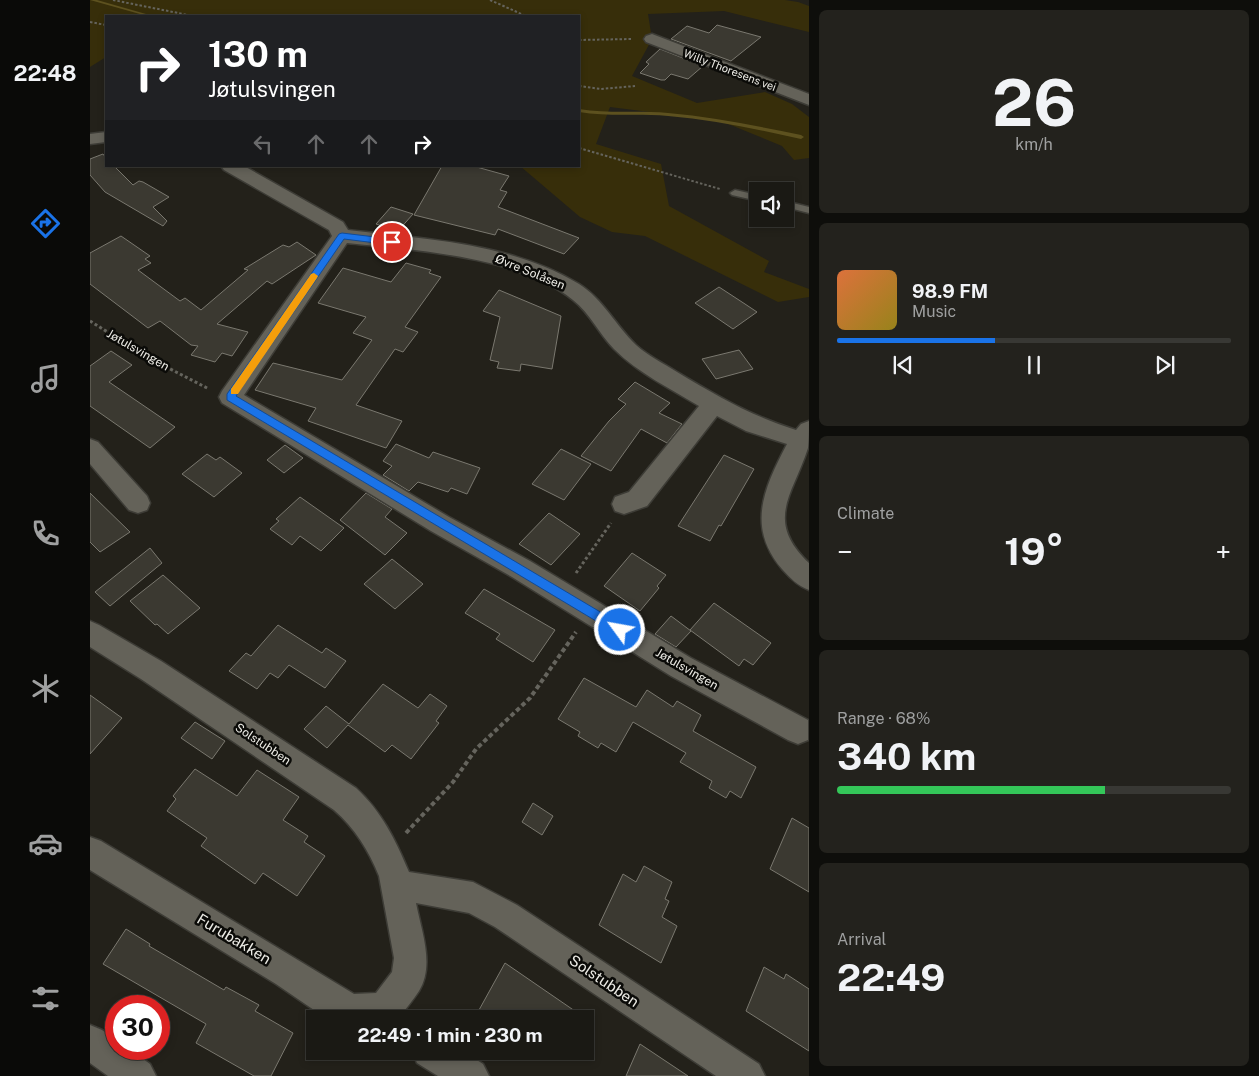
<!DOCTYPE html>
<meta charset="utf-8">
<style>
body{margin:0;font-family:"Public Sans",sans-serif;background:#23221d;color:#f1f3f6;height:100vh;display:flex;flex-direction:column;font-size:19px;white-space:nowrap}
*{box-sizing:border-box;margin:0}
p{font-size:16px;color:#9fa0a0}
.icon{flex:none;width:28px;height:28px;fill:none;stroke:currentColor;stroke-width:2;stroke-linecap:round;stroke-linejoin:round}
.map{position:relative;flex:1;overflow:hidden}
.panel{display:flex;flex-direction:column;gap:10px;padding:10px;background:#0e0e0b;width:450px}
.panel>*{flex:none}
.top-card{position:absolute;left:15px;top:15px;width:475px;height:152px;border-radius:0px;box-shadow:0 2px 8px #0003,0 0 0 1px #383834;background:#202124;color:#fff;overflow:hidden}
.controls{position:absolute;left:659px;top:182px;display:grid;gap:10px}
.controls a{display:grid;place-items:center;width:45px;height:45px;border-radius:0px;background:#1a1914;box-shadow:0 2px 8px #0003,0 0 0 1px #383834;font-size:25px}
.speed{position:absolute;left:15px;top:995px;display:flex;gap:10px;font-size:25px;font-weight:700;text-align:center}
.speed>*{display:grid;place-content:center;width:65px;height:65px;border-radius:50%;background:#1a1914;box-shadow:0 2px 8px #0003,0 0 0 1px #383834;line-height:1}
.speed .limit{border:8px solid #d22;background:#fff;color:#111}
.pin{position:absolute;display:grid;place-items:center;width:42px;height:42px;color:#fff;margin:-21px;border:2px solid #fff;border-radius:50%;box-shadow:0 1px 5px #0007}
.me{position:absolute;width:55px;margin:-28px;rotate:302deg;stroke-linejoin:round;filter:drop-shadow(0 0 4px #0008)}
.turn{display:flex;align-items:center;gap:18px;height:105px;padding:0 20px;font-size:22px}
.turn .icon{width:65px;height:65px;stroke-width:2.5}
.turn b{display:block;font-size:35px;line-height:42px}
.lanes{display:flex;align-items:center;height:48px;padding:0 20px;background:#0003;justify-content:center;gap:25px;direction:ltr}
.lanes .off{opacity:.35}
.big{font-size:38px;font-weight:700;line-height:1.1}
.panel .widget{flex:1;display:flex;flex-direction:column;justify-content:center;gap:8px;min-width:0;padding:0 18px;border-radius:8px;background:#23221d}
.panel .dial{align-items:center;gap:0}
.dial b{font-size:65px;line-height:1}
.song{display:flex;align-items:center;gap:15px}
.cover{width:60px;height:60px;border-radius:8px;background:linear-gradient(135deg,hsl(20 70% 55%),hsl(50 70% 35%))}
.played{height:5px;border-radius:2px;background:linear-gradient(90deg,#1a73e8 40%,#383834 40%)}
.keys{display:flex;justify-content:space-around;direction:ltr}
.heat{display:flex;justify-content:space-between;align-items:center;font-size:28px;direction:ltr}
.charge{height:8px;border-radius:4px;background:linear-gradient(90deg,#34c759 68%,#383834 0)}
.trip{position:absolute;left:216px;top:1010px;width:288px;height:50px;border-radius:0px;background:#1a1914;box-shadow:0 2px 8px #0003,0 0 0 1px #383834;font-weight:700;line-height:50px;text-align:center}
main{display:flex;flex:1;min-height:0}
.tabs{display:flex;flex-direction:column;width:90px;justify-content:space-around;align-items:center;background:#0a0a08;color:#9fa0a0}
.tabs .icon{width:35px;height:35px}
.tabs .on{color:#1a73e8}
.tabs b{font-size:22px;color:#f1f3f6}
.map>svg:first-child{display:block}
.green{fill:#372e0a}
.lines{fill:none;stroke-linecap:round;stroke-linejoin:round}
.stream{fill:#5d511f;fill-rule:evenodd}
.building{fill:#3b3931;stroke:#7a786f}
.service-casing{stroke:#3d3c36;stroke-width:3}
.minor-casing{stroke:#3d3c36;stroke-width:3}
.path-far2{stroke:#65645d;stroke-width:2;stroke-dasharray:2.5 2;stroke-linecap:butt}
.path-far1{stroke:#65645d;stroke-width:3;stroke-dasharray:3 2.5;stroke-linecap:butt}
.path{stroke:#65645d;stroke-width:4;stroke-dasharray:4.5 3;stroke-linecap:butt}
.service{fill:#646259;fill-rule:evenodd}
.minor{fill:#646259;fill-rule:evenodd}
.route{fill:#1a73e8;stroke:#114b97}
.slow{fill:#f59e0b}
.labels{text-anchor:middle;stroke-width:5;stroke-linejoin:round;paint-order:stroke}
.far-street-label{font-size:11px;fill:#ecebe5;stroke:#0b0b08}
.street-label{font-size:12px;fill:#ecebe5;stroke:#0b0b08}
.near-street-label{font-size:15px;fill:#ecebe5;stroke:#0b0b08}
</style>
<main>
<nav class="tabs">
<b>22:48</b>
<svg class="icon on" aria-label="directions" viewBox="0 0 24 24"><path d="M12 3l9 9-9 9-9-9zM9 14v-3h6M13 9l2 2-2 2"/></svg>
<svg class="icon" aria-label="music" viewBox="0 0 24 24"><path d="M9 18V5l10-2v13"/><circle cx="6" cy="18" r="3"/><circle cx="16" cy="16" r="3"/></svg>
<svg class="icon" aria-label="phone" viewBox="0 0 24 24"><path d="M5 4h4l2 5-3 2q2 4 5 5l2-3 5 2v4C11 20 4 13 5 4z"/></svg>
<svg class="icon" aria-label="climate" viewBox="0 0 24 24"><path d="M12 3v18M4 7l16 10M4 17L20 7"/></svg>
<svg class="icon" aria-label="car" viewBox="0 0 24 24"><path d="M5 17H2v-5l4-1 3-4h7l3 4 3 1v5h-3M9 17h6M6 11h13"/><circle cx="7" cy="17" r="2"/><circle cx="17" cy="17" r="2"/></svg>
<svg class="icon" aria-label="filters" viewBox="0 0 24 24"><path d="M4 7h16M4 17h16"/><circle cx="9" cy="7" r="2"/><circle cx="15" cy="17" r="2"/></svg>
</nav>
<div class="map">
<svg width="719" height="1076" viewBox="0 0 719 1076">
<rect width="100%" height="100%" fill="#23211a"/>
<path class="green" d="M 0,0 L 695,0 L 708,2 L 719,6 L 719,32 L 634,11 L 558,14 L 562,39 L 542,76 L 607,103 L 675,92 L 702,104 L 719,117 L 719,158 L 704,160 L 692,146 L 631,121 L 520,107 L 506,144 L 571,164 L 579,206 L 679,261 L 674,272 L 719,289 L 719,297 L 688,302 L 555,236 L 522,232 L 490,217 L 430,166 L 489,166 L 489,16 L 16,16 L 16,57 L 0,67 Z"/>
<g class="lines">
<g class="stream">
<path d="M 0,0 L 7,0 L 63,16 L 57,16 Z"/>
<path d="M 489,109 C 518,114 548,110 578,113 C 623,117 667,126 711,135 L 714,137 L 711,139 C 667,129 623,120 578,116 C 548,113 518,117 489,112 Z"/>
</g>
</g>
<g class="building">
<path d="M 627,25 L 671,37 L 641,61 L 581,39 L 597,26 L 619,33 Z"/>
<path d="M 570,49 L 613,66 L 598,79 L 581,74 L 575,80 L 571,80 L 550,73 L 559,64 L 556,62 Z"/>
<path d="M 13,154 L 16,158 L 16,166 L 24,166 L 43,185 L 49,181 L 53,182 L 79,197 L 63,207 L 77,221 L 73,226 L 15,192 L 0,175 L 0,159 Z"/>
<path d="M 352,166 L 383,166 L 419,176 L 410,190 L 417,192 L 408,207 L 489,238 L 474,254 L 408,229 L 405,235 L 324,215 Z"/>
<path d="M 301,207 L 323,214 L 308,231 L 286,224 Z"/>
<path d="M 31,236 L 60,256 L 55,259 L 61,263 L 48,270 L 90,301 L 95,298 L 111,310 L 158,270 L 154,269 L 193,245 L 199,247 L 207,242 L 226,255 L 182,284 L 177,281 L 127,324 L 158,332 L 142,356 L 132,353 L 125,362 L 101,355 L 108,346 L 101,345 L 70,321 L 58,328 L 0,284 L 0,253 Z"/>
<path d="M 316,263 L 341,270 L 339,273 L 351,277 L 315,327 L 328,332 L 313,352 L 305,349 L 266,405 L 312,421 L 296,448 L 218,421 L 226,408 L 165,390 L 183,363 L 252,380 L 282,340 L 263,333 L 276,317 L 228,303 L 253,268 L 301,282 Z"/>
<path d="M 629,287 L 655,304 L 667,312 L 643,329 L 605,303 Z"/>
<path d="M 409,290 L 471,316 L 462,369 L 431,364 L 430,371 L 407,368 L 409,362 L 400,360 L 410,317 L 393,311 Z"/>
<path d="M 649,350 L 663,369 L 626,379 L 612,359 Z"/>
<path d="M 21,351 L 42,365 L 19,382 L 85,427 L 60,448 L 0,406 L 0,366 Z"/>
<path d="M 545,382 L 580,403 L 569,413 L 592,424 L 577,443 L 551,429 L 521,471 L 491,456 L 519,421 L 536,404 L 528,399 Z"/>
<path d="M 306,444 L 339,458 L 343,452 L 390,468 L 377,494 L 361,488 L 358,492 L 328,482 L 319,491 L 293,475 L 302,466 L 293,461 Z"/>
<path d="M 195,445 L 213,458 L 194,473 L 177,460 Z"/>
<path d="M 471,449 L 501,464 L 474,500 L 442,484 Z"/>
<path d="M 117,454 L 126,460 L 130,457 L 152,473 L 124,497 L 92,474 Z"/>
<path d="M 634,455 L 664,469 L 631,526 L 629,525 L 620,541 L 588,526 Z"/>
<path d="M 0,493 L 40,532 L 10,552 L 0,542 Z"/>
<path d="M 276,493 L 302,509 L 295,517 L 317,533 L 295,555 L 250,520 Z"/>
<path d="M 210,497 L 254,528 L 231,551 L 210,536 L 202,545 L 180,529 L 189,521 L 186,519 Z"/>
<path d="M 459,513 L 490,534 L 461,565 L 429,544 Z"/>
<path d="M 60,548 L 72,563 L 20,606 L 5,592 Z"/>
<path d="M 542,553 L 576,575 L 567,586 L 569,588 L 550,611 L 514,586 Z"/>
<path d="M 302,559 L 333,584 L 305,609 L 274,584 Z"/>
<path d="M 73,575 L 110,608 L 78,634 L 67,624 L 65,625 L 40,601 Z"/>
<path d="M 394,589 L 465,630 L 443,662 L 406,639 L 410,634 L 375,613 Z"/>
<path d="M 624,603 L 681,643 L 663,665 L 654,659 L 649,666 L 600,630 Z"/>
<path d="M 581,616 L 601,631 L 586,647 L 565,634 Z"/>
<path d="M 188,625 L 232,653 L 236,648 L 256,661 L 235,688 L 199,665 L 188,678 L 180,673 L 167,689 L 139,671 L 156,653 L 161,656 Z"/>
<path d="M 494,678 L 546,707 L 557,690 L 583,707 L 587,701 L 611,715 L 603,731 L 666,767 L 651,798 L 640,791 L 636,798 L 619,788 L 622,781 L 590,762 L 596,753 L 543,722 L 526,752 L 511,743 L 508,748 L 488,736 L 490,732 L 468,719 Z"/>
<path d="M 293,684 L 328,708 L 340,694 L 357,706 L 346,721 L 349,723 L 321,759 L 302,745 L 295,752 L 258,725 L 237,748 L 214,729 L 236,706 L 259,724 Z"/>
<path d="M 0,695 L 32,718 L 0,754 Z"/>
<path d="M 105,722 L 135,741 L 122,759 L 91,738 Z"/>
<path d="M 105,769 L 147,796 L 167,770 L 209,797 L 193,820 L 218,836 L 214,842 L 235,856 L 207,896 L 173,873 L 165,884 L 111,846 L 117,838 L 77,811 L 86,799 L 83,796 Z"/>
<path d="M 443,803 L 463,816 L 452,835 L 432,822 Z"/>
<path d="M 702,818 L 719,828 L 719,892 L 680,869 Z"/>
<path d="M 554,866 L 582,882 L 575,899 L 579,901 L 572,917 L 587,926 L 571,963 L 509,925 L 533,874 L 546,882 Z"/>
<path d="M 36,929 L 60,944 L 59,946 L 134,990 L 136,987 L 169,1005 L 165,1011 L 203,1033 L 181,1076 L 164,1076 L 106,1043 L 116,1024 L 13,964 Z"/>
<path d="M 415,963 L 498,1020 L 495,1026 L 495,1019 L 384,1019 Z"/>
<path d="M 674,967 L 694,979 L 696,974 L 719,989 L 719,1051 L 656,1011 Z"/>
<path d="M 550,1044 L 598,1076 L 536,1076 Z"/>
</g>
<g class="lines">
<g class="service-casing">
<g id="service">
<path d="M 645,190 L 668,195 L 668,201 L 642,195 L 640,193 Z"/>
<path d="M 695,201 L 719,207 L 719,213 L 695,207 Z"/>
</g>
</g>
<g class="minor-casing">
<g id="minor">
<path d="M 562,34 L 719,94 L 719,105 L 556,42 L 554,39 L 556,36 Z"/>
<path d="M 16,132 L 16,142 L 0,144 L 0,134 Z"/>
<path d="M 131,166 L 154,166 L 253,222 L 258,230 C 336,239 421,243 489,284 C 513,299 526,326 546,345 C 558,356 573,363 587,372 C 629,397 659,415 706,430 L 711,424 L 719,421 C 719,429 719,441 718,448 C 703,495 674,520 719,563 L 719,590 C 708,586 700,578 692,569 C 656,527 674,488 697,444 L 656,431 L 627,416 L 557,506 L 534,514 L 525,511 L 522,504 L 525,497 L 539,492 L 609,406 C 581,389 548,373 524,349 C 509,334 500,313 483,300 C 429,256 324,250 257,243 L 154,395 L 359,517 L 440,561 L 601,658 L 718,720 L 718,740 L 708,744 L 698,740 L 581,676 L 422,577 L 341,531 L 132,403 L 129,397 L 132,391 L 242,236 L 239,230 L 134,170 Z"/>
<path d="M 0,439 L 8,442 L 57,496 L 60,503 L 57,510 L 48,513 L 39,510 L 0,464 Z"/>
<path d="M 0,621 L 9,625 L 71,661 L 266,788 C 292,812 305,839 319,872 L 383,882 L 427,905 L 669,1064 L 675,1076 L 626,1076 L 405,927 L 379,913 L 326,903 C 331,930 345,965 329,991 C 323,1000 315,1010 308,1019 L 242,1019 L 224,1010 L 186,984 L 0,870 L 0,837 L 11,841 L 264,994 L 286,993 L 302,972 L 304,958 L 289,876 C 279,851 265,828 244,810 L 51,679 L 0,647 Z"/>
<path d="M 0,1025 L 12,1030 L 26,1040 L 26,1049 L 39,1049 L 60,1064 L 66,1076 L 18,1076 L 0,1063 Z"/>
<path d="M 322,1051 L 373,1051 L 393,1064 L 399,1076 L 348,1076 L 327,1063 Z"/>
</g>
</g>
<g class="path-far2">
<path d="M 23,0 L 103,16"/>
<path d="M 400,0 L 436,16"/>
<path d="M 0,22 L 16,25"/>
<path d="M 489,40 L 543,39"/>
<path d="M 489,86 L 511,89 L 545,86"/>
<path d="M 489,148 L 630,189"/>
</g>
<g class="path-far1">
<path d="M 0,321 L 59,358 L 119,389"/>
<path d="M 486,573 L 521,523"/>
</g>
<path class="path" d="M 316,833 L 363,782 L 386,749 L 440,698 L 486,632"/>
<use href="#service" class="service"/>
<use href="#minor" class="minor"/>
</g>
<path class="route" d="M 252,233 L 302,239 L 307,242 L 302,245 L 254,239 L 146,396 L 534,626 L 536,630 L 534,633 L 530,635 L 526,633 L 137,400 L 137,394 L 249,234 Z"/>
<path class="slow" d="M 224,273 L 228,276 L 227,278 L 148,394 L 141,394 L 141,389 L 221,274 Z"/>
<g class="labels">
<g class="far-street-label">
<text transform="translate(640 70) rotate(21)" y="4">Willy Thoresens vei</text>
</g>
<g class="street-label">
<text transform="translate(440 272) rotate(22)" y="4">Øvre Solåsen</text>
<text transform="translate(48 350) rotate(30)" y="4">Jøtulsvingen</text>
<text transform="translate(597 669) rotate(30)" y="4">Jøtulsvingen</text>
<text transform="translate(173 744) rotate(34)" y="4">Solstubben</text>
</g>
<g class="near-street-label">
<text transform="translate(144 939) rotate(31)" y="5">Furubakken</text>
<text transform="translate(514 981) rotate(34)" y="5">Solstubben</text>
</g>
</g>
</svg>
<div class="controls">
<a><svg class="icon" aria-label="sound" viewBox="0 0 24 24"><path d="M4 9h4l5-4v14l-5-4H4zM17 9q2 3 0 6"/></svg></a>
</div>
<div class="speed"><div class="limit">30</div></div>
<div class="pin" style="left:302px;top:242px;background:#d93025"><svg class="icon" aria-label="arrive" viewBox="0 0 24 24"><path d="M6 21V4h12l-3 4 3 4H6"/></svg></div>
<svg class="me" style="left:530px;top:630px" viewBox="-20 -20 40 40"><circle r="17" fill="#1a73e8" stroke="#fff" stroke-width="3"/><path d="M0-11L8 9 0 5-8 9z" fill="#fff"/></svg>
<div class="trip">22:49 · 1 min · 230 m</div>
<div class="top-card">
<div class="turn"><svg class="icon" aria-label="right" viewBox="0 0 24 24"><path d="M7 20v-9h11M14 6l5 5-5 5"/></svg><div><b>130 m</b>Jøtulsvingen</div></div>
<div class="lanes"><svg class="icon off" aria-label="left" viewBox="0 0 24 24"><path d="M17 20v-9H6M10 6l-5 5 5 5"/></svg><svg class="icon off" aria-label="ahead" viewBox="0 0 24 24"><path d="M12 20V5M6 11l6-6 6 6"/></svg><svg class="icon off" aria-label="ahead" viewBox="0 0 24 24"><path d="M12 20V5M6 11l6-6 6 6"/></svg><svg class="icon" aria-label="right" viewBox="0 0 24 24"><path d="M7 20v-9h11M14 6l5 5-5 5"/></svg></div>
</div>
</div>
<section class="panel">
<div class="widget dial"><b>26</b><p>km/h</p></div>
<div class="widget">
<div class="song"><i class="cover"></i><div><b>98.9 FM</b><p>Music</p></div></div>
<div class="played"></div>
<div class="keys"><svg class="icon" aria-label="previous" viewBox="0 0 24 24"><path d="M18 5L8 12l10 7zM5 5v14"/></svg><svg class="icon" aria-label="pause" viewBox="0 0 24 24"><path d="M8 5v14M16 5v14"/></svg><svg class="icon" aria-label="next" viewBox="0 0 24 24"><path d="M6 5l10 7-10 7zM19 5v14"/></svg></div>
</div>
<div class="widget"><p>Climate</p>
<div class="heat"><a>−</a><b class="big">19°</b><a>+</a></div>
</div>
<div class="widget"><p>Range · 68%</p><b class="big">340 km</b><div class="charge"></div></div>
<div class="widget"><p>Arrival</p><b class="big">22:49</b></div>
</section>
</main>
